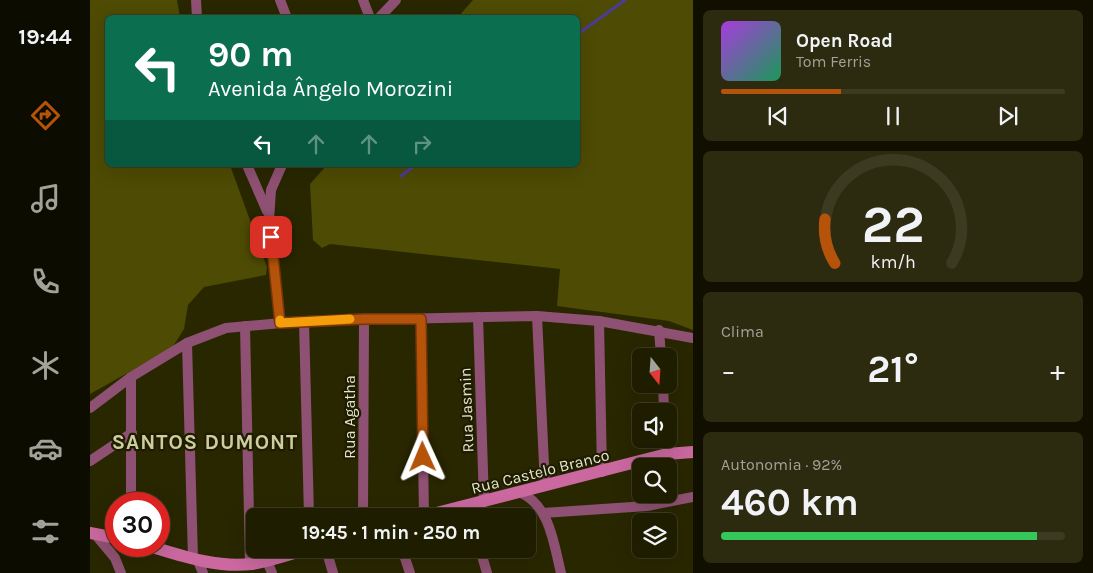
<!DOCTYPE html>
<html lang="pt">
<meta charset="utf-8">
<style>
body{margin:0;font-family:Karla,sans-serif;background:#2c2a0f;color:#f1f3f6;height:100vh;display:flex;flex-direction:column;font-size:19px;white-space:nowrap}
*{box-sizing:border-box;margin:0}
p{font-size:16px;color:#a1a299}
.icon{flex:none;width:28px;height:28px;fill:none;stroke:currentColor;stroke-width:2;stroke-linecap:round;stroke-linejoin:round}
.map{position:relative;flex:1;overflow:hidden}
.drawer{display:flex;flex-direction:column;gap:10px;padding:10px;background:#111000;width:400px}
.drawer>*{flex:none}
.top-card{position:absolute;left:15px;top:15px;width:475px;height:152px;border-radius:8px;box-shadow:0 5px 20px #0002,0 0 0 1px #3c3b22;background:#0b6e4f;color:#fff;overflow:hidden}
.needle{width:32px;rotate:163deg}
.tools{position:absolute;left:542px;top:348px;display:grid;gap:10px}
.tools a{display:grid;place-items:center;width:45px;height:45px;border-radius:8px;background:#1f1d00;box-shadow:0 5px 20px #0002,0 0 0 1px #3c3b22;font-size:25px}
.speed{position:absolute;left:15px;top:492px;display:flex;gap:10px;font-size:25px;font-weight:700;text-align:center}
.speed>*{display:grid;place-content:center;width:65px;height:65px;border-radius:50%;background:#1f1d00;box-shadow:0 5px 20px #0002,0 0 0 1px #3c3b22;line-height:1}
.speed .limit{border:8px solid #d22;background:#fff;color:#111}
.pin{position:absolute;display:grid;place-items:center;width:42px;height:42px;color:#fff;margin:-21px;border-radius:10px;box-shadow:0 2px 8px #0006}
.me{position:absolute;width:55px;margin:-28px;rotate:359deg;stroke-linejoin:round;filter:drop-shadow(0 0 4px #0008)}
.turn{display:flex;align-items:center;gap:18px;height:105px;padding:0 20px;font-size:22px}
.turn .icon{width:65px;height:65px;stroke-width:2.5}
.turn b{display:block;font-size:35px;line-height:42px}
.lanes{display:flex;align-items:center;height:48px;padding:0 20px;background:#0003;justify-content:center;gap:25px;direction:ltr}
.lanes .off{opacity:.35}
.big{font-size:38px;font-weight:700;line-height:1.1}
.drawer .card{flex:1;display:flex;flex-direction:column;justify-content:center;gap:8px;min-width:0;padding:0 18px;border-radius:8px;background:#2c2a0f}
.drawer .dial{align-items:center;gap:0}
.dial svg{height:130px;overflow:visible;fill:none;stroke:#3c3b22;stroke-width:7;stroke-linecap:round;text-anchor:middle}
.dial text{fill:#f1f3f6;stroke:none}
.song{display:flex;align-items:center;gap:15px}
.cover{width:60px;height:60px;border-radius:8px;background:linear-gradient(135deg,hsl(280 70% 55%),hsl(150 70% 35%))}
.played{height:5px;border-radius:2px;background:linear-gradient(90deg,#b45309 35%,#3c3b22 35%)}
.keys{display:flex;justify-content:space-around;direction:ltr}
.heat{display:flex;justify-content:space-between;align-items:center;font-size:28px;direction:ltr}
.charge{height:8px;border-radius:4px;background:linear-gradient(90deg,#34c759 92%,#3c3b22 0)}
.trip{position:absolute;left:156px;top:508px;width:290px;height:50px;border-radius:8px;background:#1f1d00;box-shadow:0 5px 20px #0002,0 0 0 1px #3c3b22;font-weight:700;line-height:50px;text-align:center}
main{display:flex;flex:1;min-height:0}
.menu{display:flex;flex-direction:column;width:90px;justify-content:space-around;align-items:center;background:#0c0c00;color:#a1a299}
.menu .icon{width:35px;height:35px}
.menu .on{color:#b45309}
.menu b{font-size:22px;color:#f1f3f6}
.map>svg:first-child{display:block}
.green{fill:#4e4b04}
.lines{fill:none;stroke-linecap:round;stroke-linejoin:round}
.stream{stroke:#4c3b98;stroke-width:3}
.street{stroke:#8f5173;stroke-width:10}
.secondary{stroke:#ca689f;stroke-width:12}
.route-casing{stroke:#753606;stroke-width:12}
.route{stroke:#b45309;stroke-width:9}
.slow{stroke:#f59e0b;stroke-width:9}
.labels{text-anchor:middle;stroke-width:4.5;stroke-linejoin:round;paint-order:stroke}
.street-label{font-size:16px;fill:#e5e5cf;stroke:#1f1d00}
.district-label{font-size:21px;font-weight:bold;letter-spacing:1px;fill:#cdcda0;stroke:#1f1d00}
</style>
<main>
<nav class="menu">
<b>19:44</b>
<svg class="icon on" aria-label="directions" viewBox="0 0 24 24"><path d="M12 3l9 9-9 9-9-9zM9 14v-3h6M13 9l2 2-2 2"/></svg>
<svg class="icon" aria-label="music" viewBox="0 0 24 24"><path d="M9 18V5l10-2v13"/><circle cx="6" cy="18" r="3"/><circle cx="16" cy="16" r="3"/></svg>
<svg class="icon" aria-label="phone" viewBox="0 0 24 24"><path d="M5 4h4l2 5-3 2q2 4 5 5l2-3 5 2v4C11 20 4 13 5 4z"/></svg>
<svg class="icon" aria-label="climate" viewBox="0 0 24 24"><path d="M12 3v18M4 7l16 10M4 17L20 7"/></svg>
<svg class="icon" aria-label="car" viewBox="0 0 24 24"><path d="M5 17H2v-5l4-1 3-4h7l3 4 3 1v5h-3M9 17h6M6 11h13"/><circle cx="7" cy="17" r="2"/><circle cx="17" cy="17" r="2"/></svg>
<svg class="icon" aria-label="filters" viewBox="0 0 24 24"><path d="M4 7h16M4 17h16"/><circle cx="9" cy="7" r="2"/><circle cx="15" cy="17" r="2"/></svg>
</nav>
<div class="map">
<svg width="603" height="573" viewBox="0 0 603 573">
<rect width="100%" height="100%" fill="#292700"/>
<g class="green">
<path d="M 0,0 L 87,0 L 90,17 L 18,18 L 18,165 L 140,165 L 177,267 L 176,275 L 114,287 L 98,305 L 94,329 L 82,348 L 0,394 Z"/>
<path d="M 383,0 L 603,0 L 603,330 L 579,321 L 467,306 L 470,269 L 240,244 L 232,248 L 223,240 L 220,184 L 237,165 L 488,165 L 488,18 L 368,17 Z"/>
</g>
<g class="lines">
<g class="stream">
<path d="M 488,34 L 535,0"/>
<path d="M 311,176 L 325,165"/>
</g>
<g class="street">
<path d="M 106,0 L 107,18"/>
<path d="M 190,0 L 197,18"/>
<path d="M 273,0 L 280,18"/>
<path d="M 289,18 L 306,0"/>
<path d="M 157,165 L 177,211"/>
<path d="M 447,316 L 455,486"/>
<path d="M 388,317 L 394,502"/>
<path d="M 331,319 L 334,516"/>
<path d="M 214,321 L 219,516"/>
<path d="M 509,321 L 512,472"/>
<path d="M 190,323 L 179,220 L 181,190 L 192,165"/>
<path d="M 155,326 L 160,564"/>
<path d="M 569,330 L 571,356"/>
<path d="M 97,343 L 103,559"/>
<path d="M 41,377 L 41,504"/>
<path d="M 573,384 L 574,411"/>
<path d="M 0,408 L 41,377 L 97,343 L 136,328 L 214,321 L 447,316 L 509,321 L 603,338"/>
<path d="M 576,439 L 577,454"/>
<path d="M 0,461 L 42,433"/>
<path d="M 431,493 C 460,506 464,545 471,573"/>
<path d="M 453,513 L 557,506 L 603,497"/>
<path d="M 273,516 L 274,319"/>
<path d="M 5,534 L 25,558 L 31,573"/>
<path d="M 236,549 L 243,573"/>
<path d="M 312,549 L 320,573"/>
<path d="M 390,549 L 397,573"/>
<path d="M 108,561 L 113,573"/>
<path d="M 177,561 L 182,573"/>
</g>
<g class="secondary">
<path d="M 335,516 L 577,454 L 603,452"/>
<path d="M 0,533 L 26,538"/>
<path d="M 59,546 C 92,556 126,568 162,564 C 181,561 200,554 218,549"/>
</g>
</g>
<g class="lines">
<g class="route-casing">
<path id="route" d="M 181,237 L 190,323 L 274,319 L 331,319 L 333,457"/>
</g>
<use href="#route" class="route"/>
<path class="slow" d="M 190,320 L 190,323 L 260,319"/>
</g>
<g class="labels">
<g class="street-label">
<text transform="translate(376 410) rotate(-92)" y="6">Rua Jasmin</text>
<text transform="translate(259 417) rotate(-90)" y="6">Rua Agatha</text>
<text transform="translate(450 471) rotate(-14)" y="6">Rua Castelo Branco</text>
</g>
<g class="district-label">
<text x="115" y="449">SANTOS DUMONT</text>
</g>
</g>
</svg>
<div class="tools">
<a><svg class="needle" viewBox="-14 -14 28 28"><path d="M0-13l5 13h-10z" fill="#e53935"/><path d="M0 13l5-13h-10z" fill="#a1a299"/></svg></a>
<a><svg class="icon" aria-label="sound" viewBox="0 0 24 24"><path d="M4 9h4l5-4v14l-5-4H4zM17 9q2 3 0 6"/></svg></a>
<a><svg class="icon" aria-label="search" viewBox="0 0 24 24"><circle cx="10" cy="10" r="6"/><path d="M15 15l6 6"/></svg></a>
<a><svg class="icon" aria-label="layers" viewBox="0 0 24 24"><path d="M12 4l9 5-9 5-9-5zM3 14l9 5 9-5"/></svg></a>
</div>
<div class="speed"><div class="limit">30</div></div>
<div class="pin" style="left:181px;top:237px;background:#d93025"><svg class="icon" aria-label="arrive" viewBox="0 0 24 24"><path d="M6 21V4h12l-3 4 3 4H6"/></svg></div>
<svg class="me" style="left:333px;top:457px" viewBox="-20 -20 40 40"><path d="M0-17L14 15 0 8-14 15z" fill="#b45309" stroke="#fff" stroke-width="4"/></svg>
<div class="trip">19:45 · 1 min · 250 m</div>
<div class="top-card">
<div class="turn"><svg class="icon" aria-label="left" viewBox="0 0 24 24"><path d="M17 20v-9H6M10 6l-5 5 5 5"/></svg><div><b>90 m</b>Avenida Ângelo Morozini</div></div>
<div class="lanes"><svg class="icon" aria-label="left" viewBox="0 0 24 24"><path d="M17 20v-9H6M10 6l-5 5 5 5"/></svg><svg class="icon off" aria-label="ahead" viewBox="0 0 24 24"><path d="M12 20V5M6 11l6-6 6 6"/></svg><svg class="icon off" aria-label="ahead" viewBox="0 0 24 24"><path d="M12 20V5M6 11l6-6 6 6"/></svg><svg class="icon off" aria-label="right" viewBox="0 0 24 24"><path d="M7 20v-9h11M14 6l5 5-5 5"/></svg></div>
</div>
</div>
<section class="drawer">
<div class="card">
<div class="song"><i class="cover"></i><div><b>Open Road</b><p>Tom Ferris</p></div></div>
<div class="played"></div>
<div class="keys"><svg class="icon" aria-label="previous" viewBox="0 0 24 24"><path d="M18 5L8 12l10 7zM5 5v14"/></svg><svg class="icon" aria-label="pause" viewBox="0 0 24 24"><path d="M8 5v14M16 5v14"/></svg><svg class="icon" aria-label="next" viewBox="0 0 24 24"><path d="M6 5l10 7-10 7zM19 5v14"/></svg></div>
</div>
<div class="card dial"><svg viewBox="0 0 100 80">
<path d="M14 69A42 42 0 1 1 86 69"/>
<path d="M14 69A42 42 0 0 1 8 42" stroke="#b45309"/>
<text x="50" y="56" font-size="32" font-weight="700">22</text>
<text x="50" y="72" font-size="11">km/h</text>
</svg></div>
<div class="card"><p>Clima</p>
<div class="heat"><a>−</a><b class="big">21°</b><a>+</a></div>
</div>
<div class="card"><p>Autonomia · 92%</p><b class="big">460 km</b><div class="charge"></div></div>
</section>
</main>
